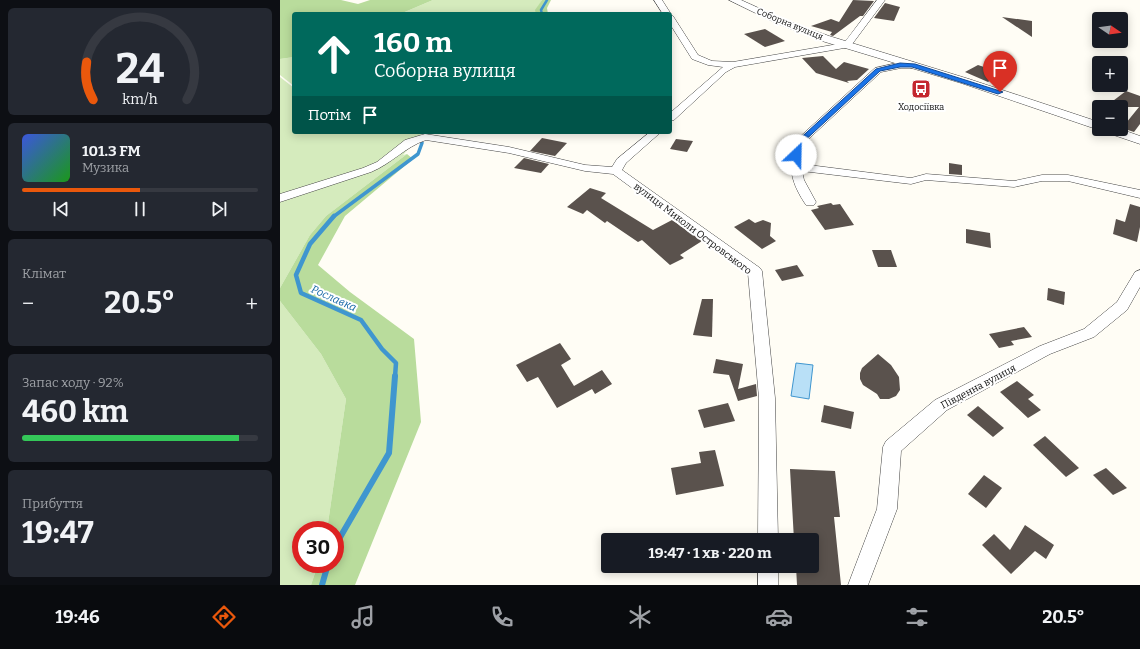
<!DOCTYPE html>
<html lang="uk">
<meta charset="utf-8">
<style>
body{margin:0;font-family:Bitter,serif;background:#242831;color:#f1f3f6;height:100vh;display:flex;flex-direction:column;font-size:15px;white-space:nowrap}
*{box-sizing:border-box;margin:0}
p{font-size:13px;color:#9ea1a6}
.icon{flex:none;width:22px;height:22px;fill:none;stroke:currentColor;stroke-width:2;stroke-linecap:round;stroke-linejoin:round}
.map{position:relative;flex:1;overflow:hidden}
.panel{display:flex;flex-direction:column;gap:8px;padding:8px;background:#0d0f14;width:280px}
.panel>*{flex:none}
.banner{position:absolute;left:12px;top:12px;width:380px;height:122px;border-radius:4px;box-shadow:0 2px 10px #0003;background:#00695c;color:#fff;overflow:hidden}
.needle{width:26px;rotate:103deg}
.controls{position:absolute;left:812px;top:12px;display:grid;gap:8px}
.controls a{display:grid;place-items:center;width:36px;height:36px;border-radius:4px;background:#171b24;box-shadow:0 2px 10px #0003;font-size:20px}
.speed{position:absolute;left:12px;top:521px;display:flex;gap:8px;font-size:20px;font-weight:700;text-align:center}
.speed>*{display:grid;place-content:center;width:52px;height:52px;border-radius:50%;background:#171b24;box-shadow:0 2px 10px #0003;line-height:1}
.speed .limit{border:6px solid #d22;background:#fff;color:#111}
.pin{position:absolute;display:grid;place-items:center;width:34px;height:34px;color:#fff;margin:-41px -17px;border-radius:50% 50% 50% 0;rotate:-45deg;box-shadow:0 0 4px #0007}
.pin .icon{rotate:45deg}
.me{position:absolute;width:44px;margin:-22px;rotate:24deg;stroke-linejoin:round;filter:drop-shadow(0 0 3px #0008)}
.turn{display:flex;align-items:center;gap:14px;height:84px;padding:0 16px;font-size:18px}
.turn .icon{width:52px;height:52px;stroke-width:2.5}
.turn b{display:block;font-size:28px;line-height:34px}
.then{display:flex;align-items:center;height:38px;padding:0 16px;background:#0003;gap:8px;font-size:15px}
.big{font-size:30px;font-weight:700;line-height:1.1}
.panel .tile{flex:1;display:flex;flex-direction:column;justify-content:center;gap:6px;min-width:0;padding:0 14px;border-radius:6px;background:#242831}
.panel .dial{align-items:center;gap:0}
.dial svg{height:104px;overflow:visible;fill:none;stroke:#363941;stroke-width:7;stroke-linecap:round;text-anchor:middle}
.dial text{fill:#f1f3f6;stroke:none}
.song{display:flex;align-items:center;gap:12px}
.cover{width:48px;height:48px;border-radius:6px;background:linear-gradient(135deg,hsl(230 70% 55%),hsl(120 70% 35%))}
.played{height:4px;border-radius:2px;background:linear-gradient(90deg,#ea580c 50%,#363941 50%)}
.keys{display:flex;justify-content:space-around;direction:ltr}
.heat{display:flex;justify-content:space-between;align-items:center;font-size:22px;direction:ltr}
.charge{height:6px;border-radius:3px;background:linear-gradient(90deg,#34c759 92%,#363941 0)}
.trip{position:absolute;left:321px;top:533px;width:218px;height:40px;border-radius:4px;background:#171b24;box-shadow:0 2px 10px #0003;font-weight:700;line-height:40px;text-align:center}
.tab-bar{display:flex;height:64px;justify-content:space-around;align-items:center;background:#090b0e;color:#9ea1a6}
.tab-bar .icon{width:28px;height:28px}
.tab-bar .active{color:#ea580c}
.tab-bar b{font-size:18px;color:#f1f3f6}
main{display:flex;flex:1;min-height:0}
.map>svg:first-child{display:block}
.green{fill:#d5ebbd}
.forest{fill:#b9dc9c}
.water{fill:#b9e0f7;stroke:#3f96cf}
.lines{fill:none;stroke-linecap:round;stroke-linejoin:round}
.stream-far3{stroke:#3f96cf;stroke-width:2.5}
.stream-far2{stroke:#3f96cf;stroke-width:3.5}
.stream-far1{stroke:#3f96cf;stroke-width:4.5}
.stream{stroke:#3f96cf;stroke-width:6}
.building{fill:#5a524d}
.minor-casing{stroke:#444;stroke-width:1}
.tertiary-casing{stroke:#444;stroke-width:1}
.minor{fill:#fff;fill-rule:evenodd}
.tertiary{fill:#fff;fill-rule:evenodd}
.route{fill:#1a73e8;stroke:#114b97}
.labels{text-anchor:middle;stroke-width:4;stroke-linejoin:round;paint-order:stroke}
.far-street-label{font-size:9px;fill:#111;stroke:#fff}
.far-poi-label{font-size:9px;fill:#111;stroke:#fff}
.street-label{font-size:10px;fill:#111;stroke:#fff}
.water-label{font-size:11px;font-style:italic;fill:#1768a6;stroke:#fff}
</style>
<main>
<section class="panel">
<div class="tile dial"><svg viewBox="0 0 100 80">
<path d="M14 69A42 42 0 1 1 86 69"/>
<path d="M14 69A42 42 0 0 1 9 40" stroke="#ea580c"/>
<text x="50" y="56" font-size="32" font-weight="700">24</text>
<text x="50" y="72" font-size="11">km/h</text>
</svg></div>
<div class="tile">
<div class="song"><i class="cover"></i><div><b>101.3 FM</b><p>Музика</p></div></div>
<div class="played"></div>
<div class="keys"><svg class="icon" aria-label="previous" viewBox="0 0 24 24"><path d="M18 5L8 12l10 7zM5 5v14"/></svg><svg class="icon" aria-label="pause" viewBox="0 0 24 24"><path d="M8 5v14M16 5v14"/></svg><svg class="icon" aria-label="next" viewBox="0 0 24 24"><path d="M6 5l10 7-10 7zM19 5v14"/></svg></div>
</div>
<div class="tile"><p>Клімат</p>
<div class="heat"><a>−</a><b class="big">20.5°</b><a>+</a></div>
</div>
<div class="tile"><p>Запас ходу · 92%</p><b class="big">460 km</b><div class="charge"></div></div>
<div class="tile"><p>Прибуття</p><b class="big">19:47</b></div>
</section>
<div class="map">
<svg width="860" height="585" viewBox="0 0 860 585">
<rect width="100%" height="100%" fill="#fffdf5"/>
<g class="green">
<path d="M 153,0 L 262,0 L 256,10 L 256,14 L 120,14 Z"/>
<path d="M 14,57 L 14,86 L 0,75 L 0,59 Z"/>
<path d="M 0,77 L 14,88 L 14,132 L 143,132 L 123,155 L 127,154 L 46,216 L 30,235 L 0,288 Z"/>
<path d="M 0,301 L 41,354 L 66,399 L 47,530 L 21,530 L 21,564 L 38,564 L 31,585 L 0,585 Z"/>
</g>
<g class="forest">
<path d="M 0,0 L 61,0 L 78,4 L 90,0 L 153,0 L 120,14 L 14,14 L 14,57 L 0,59 Z"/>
<path d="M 262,0 L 271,0 L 267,8 L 268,14 L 256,14 L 255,10 Z"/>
<path d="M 127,154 L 133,159 L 65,216 L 38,265 L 70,292 L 134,339 L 141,422 L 75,585 L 31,585 L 38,564 L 55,564 L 55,530 L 47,530 L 66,399 L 41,354 L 0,301 L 0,288 L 30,235 L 46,216 Z"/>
</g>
<path class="water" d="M 516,363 L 533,365 L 529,399 L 511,396 Z"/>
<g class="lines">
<path class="stream-far3" d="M 262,14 L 261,10 L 267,0"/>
<path class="stream-far2" d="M 53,217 L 138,154 L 142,143"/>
<path class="stream-far1" d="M 54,216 L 30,244 L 16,275 L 21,293 L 81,320 L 102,349 L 116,363 L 115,377"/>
<g class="stream">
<path d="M 55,546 L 109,453 L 115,376"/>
<path d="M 42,585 L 48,564"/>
</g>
</g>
<g class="building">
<path d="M 573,0 L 594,1 L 583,16 L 580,16 L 553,36 L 550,35 L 552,32 L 531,26 L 551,19 L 559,22 Z"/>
<path d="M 605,3 L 620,7 L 614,21 L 594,18 Z"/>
<path d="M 722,17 L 752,21 L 752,37 Z"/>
<path d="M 485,29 L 505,41 L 485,47 L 464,34 Z"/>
<path d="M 543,56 L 556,69 L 564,62 L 589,69 L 577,80 L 567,81 L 569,83 L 536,73 L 522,58 Z"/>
<path d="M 698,65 L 722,73 L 708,82 L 685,72 Z"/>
<path d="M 846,91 L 860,96 L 860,124 L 854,132 L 842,128 L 859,107 L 825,107 Z"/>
<path d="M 262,138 L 287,143 L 275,156 L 250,151 Z"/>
<path d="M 396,139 L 413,141 L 407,152 L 390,149 Z"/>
<path d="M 244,158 L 269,164 L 261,173 L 234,168 Z"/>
<path d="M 669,163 L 682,165 L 682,175 L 669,174 Z"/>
<path d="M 310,188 L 326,193 L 321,198 L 373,230 L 392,220 L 422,241 L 400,255 L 404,258 L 390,265 L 362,240 L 358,242 L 327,221 L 325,223 L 307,210 L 303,214 L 287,207 Z"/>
<path d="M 551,203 L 553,205 L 560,204 L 574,225 L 545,230 L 531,210 L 539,208 L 537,206 Z"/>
<path d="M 850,204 L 860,207 L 860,227 L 857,242 L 833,234 L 836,219 L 845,222 Z"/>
<path d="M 469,219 L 475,223 L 483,220 L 491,223 L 490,236 L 496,241 L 482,249 L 454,227 Z"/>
<path d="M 686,229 L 710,233 L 711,248 L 686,243 Z"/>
<path d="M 592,250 L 611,250 L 617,267 L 598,267 Z"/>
<path d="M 517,265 L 524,276 L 502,281 L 495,270 Z"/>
<path d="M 768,288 L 785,292 L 784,305 L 767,300 Z"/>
<path d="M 422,299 L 433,299 L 432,337 L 413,335 Z"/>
<path d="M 744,327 L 752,337 L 731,341 L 734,345 L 719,348 L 709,334 Z"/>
<path d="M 280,343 L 291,359 L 281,365 L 294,386 L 322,370 L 332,384 L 315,394 L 312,389 L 277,408 L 258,377 L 247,382 L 236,365 Z"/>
<path d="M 598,354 L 611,365 L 619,377 L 620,390 L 616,396 L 609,399 L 600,399 L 597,394 L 583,385 L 580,379 L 580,373 L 582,368 Z"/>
<path d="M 436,359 L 463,364 L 458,389 L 476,384 L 477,396 L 458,401 L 449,375 L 433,373 Z"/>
<path d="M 737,381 L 754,395 L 748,399 L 761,410 L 748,418 L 720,392 Z"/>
<path d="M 448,403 L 455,421 L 424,428 L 418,410 Z"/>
<path d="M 544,405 L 574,412 L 571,429 L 541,422 Z"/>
<path d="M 698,406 L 724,428 L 713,437 L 687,415 Z"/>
<path d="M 765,436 L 799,468 L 786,477 L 753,445 Z"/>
<path d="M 435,450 L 444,486 L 396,495 L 391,468 L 421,463 L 419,452 Z"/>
<path d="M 826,468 L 847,488 L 833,495 L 813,475 Z"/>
<path d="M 510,469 L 555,471 L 560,517 L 554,517 L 561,585 L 517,585 L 516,566 L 532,566 L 532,540 L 514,540 Z"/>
<path d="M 704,475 L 722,488 L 706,508 L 688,494 Z"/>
<path d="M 745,525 L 774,545 L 766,559 L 755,551 L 731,574 L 702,545 L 714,534 L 730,550 Z"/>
</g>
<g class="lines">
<g class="minor-casing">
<g id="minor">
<path d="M 374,0 L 382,0 L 391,14 L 390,15 L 383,14 Z"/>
<path d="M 597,0 L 605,0 L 570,47 L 455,67 L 446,72 L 394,120 L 390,121 L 390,113 L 443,67 L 428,65 L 412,59 L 390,24 L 390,16 L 393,16 L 418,55 L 432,61 L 453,62 L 564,43 Z"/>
<path d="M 621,62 L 633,62 L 637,65 L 633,68 L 621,68 L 601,72 L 522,145 L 521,164 L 631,178 L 646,174 L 734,181 L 762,175 L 788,175 L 860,190 L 860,198 L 788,181 L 762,181 L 734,187 L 646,180 L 631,184 L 522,171 L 524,180 L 536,202 L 534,205 L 526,205 C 511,183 509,169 512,144 L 595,68 Z"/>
<path d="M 370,132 L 381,132 L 346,163 L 342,170 L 480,268 L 482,271 L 495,398 L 498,540 L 478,540 L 479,398 L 468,273 L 333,174 L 305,171 L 229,153 L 146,140 C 125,147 111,164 91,172 L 0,202 L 0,194 L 83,168 L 97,162 L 125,140 L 145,134 L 229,147 L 305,165 L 332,167 L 337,159 Z"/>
<path d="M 860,270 L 860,287 L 847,310 L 814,337 L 770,354 L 667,410 L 621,451 L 617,509 L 588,585 L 568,585 L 597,509 L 603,447 L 606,441 L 655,400 L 760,346 L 804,329 L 837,302 L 855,272 Z"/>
<rect x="478" y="566" width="20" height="19"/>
</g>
</g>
<g class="tertiary-casing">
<path id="tertiary" d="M 449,0 L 461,0 L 503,19 L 549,36 L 689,79 L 819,122 L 819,129 L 840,129 L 860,136 L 860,144 L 681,83 L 542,41 L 496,23 Z"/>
</g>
<use href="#minor" class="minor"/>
<use href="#tertiary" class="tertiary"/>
</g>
<path class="route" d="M 620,63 L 635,64 L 723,92 L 718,94 L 632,67 L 620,67 L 600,71 L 520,145 L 519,155 L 513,157 L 515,143 L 596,69 Z"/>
<defs>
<g id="bus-square" transform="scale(1)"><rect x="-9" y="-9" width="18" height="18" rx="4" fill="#c4262e" stroke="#fff"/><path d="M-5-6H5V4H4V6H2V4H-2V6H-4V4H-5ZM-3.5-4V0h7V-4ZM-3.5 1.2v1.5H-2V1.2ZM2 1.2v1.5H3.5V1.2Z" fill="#fff"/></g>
</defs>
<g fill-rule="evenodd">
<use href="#bus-square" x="641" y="89"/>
</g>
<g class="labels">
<g class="far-street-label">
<text transform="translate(510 24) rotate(22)" y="3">Соборна вулиця</text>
</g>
<g class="far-poi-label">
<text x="641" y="110">Ходосіївка</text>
</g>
<g class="street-label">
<text transform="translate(413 228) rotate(37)" y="4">вулиця Миколи Островського</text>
<text transform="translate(698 386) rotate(-28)" y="4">Південна вулиця</text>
</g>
<g class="water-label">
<text transform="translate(54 298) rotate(24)" y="4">Рославка</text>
</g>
</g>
</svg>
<div class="controls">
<a><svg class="needle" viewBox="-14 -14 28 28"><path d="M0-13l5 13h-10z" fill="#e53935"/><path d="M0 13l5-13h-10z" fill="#9ea1a6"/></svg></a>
<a>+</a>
<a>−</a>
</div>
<div class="speed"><div class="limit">30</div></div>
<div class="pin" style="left:720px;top:92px;background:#d93025"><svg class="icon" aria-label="arrive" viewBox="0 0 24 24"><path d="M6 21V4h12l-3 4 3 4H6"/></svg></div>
<svg class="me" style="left:516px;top:155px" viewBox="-20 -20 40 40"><circle r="19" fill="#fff"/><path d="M0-13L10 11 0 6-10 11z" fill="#1a73e8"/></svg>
<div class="trip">19:47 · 1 хв · 220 m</div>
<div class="banner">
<div class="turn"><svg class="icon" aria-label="ahead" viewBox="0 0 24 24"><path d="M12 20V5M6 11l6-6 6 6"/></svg><div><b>160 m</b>Соборна вулиця</div></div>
<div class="then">Потім<svg class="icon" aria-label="arrive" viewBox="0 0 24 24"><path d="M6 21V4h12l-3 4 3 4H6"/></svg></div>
</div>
</div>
</main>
<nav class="tab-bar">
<b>19:46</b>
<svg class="icon active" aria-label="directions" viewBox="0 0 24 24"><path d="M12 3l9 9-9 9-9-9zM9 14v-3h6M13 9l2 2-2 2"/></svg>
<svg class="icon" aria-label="music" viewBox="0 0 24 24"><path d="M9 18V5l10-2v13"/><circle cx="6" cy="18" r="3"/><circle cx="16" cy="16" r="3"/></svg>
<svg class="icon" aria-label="phone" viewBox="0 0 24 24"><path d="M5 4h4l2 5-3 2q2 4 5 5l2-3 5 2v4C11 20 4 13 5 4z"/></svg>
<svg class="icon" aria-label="climate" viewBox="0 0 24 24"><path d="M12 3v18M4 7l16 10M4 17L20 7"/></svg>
<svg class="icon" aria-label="car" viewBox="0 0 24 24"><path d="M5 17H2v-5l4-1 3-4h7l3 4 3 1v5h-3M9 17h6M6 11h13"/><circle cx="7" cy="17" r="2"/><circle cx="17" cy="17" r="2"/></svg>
<svg class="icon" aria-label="filters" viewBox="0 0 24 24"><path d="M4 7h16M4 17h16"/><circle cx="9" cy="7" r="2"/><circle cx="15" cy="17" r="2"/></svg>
<b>20.5°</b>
</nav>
